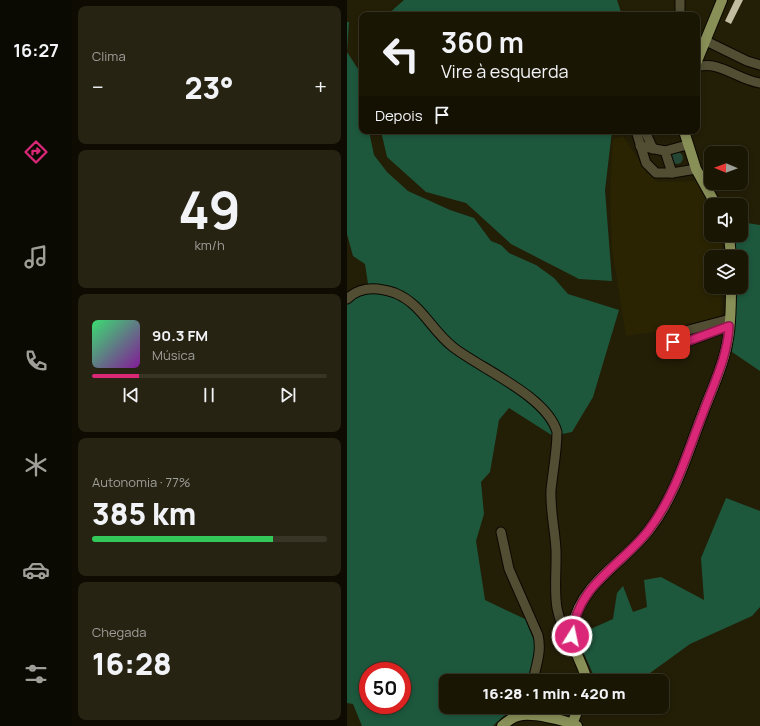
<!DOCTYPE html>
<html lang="pt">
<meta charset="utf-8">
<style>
body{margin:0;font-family:Manrope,sans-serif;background:#272313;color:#f1f3f6;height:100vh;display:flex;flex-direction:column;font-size:15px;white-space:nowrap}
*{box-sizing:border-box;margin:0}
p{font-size:13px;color:#9f9f9a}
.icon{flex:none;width:22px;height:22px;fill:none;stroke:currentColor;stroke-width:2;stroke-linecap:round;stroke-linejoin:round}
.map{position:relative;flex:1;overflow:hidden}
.drawer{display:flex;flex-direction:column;gap:6px;padding:6px;background:#0e0c02;width:275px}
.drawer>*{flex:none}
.hud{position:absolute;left:12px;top:12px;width:341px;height:122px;border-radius:8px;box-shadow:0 2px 6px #0003,0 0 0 1px #383526;background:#1a1604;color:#f1f3f6;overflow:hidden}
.needle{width:26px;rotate:271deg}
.fabs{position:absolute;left:357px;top:146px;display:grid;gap:8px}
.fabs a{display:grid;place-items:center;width:44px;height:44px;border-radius:8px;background:#1a1604;box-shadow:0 2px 6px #0003,0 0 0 1px #383526;font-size:20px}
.speed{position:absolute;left:12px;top:662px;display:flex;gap:8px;font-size:20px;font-weight:700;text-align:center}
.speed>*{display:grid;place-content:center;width:52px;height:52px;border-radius:50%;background:#1a1604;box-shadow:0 2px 6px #0003,0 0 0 1px #383526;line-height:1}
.speed .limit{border:6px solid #d22;background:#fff;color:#111}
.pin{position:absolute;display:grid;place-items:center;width:34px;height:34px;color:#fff;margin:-17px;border-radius:8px;box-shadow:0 2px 6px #0006}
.me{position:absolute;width:44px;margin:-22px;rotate:10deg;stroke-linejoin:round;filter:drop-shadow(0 0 3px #0008)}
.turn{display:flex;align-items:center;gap:14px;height:84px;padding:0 16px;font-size:18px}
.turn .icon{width:52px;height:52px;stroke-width:2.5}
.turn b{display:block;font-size:28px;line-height:34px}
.then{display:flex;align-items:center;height:38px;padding:0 16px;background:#0003;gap:8px;font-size:15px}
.big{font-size:30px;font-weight:800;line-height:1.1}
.drawer .tile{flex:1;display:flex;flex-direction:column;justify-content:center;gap:6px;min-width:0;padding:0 14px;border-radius:8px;background:#272313}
.drawer .dial{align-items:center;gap:0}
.dial b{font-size:52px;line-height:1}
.song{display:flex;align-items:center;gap:12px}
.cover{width:48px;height:48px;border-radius:6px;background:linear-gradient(135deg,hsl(140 70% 55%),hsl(290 70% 35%))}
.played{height:4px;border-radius:2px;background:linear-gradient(90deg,#db2777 20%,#383526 20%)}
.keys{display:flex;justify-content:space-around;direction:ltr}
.heat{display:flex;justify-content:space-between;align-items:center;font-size:22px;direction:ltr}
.charge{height:6px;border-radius:3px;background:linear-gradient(90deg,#34c759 77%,#383526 0)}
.trip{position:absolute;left:92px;top:674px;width:230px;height:40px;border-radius:8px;background:#1a1604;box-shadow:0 2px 6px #0003,0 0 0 1px #383526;font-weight:800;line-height:40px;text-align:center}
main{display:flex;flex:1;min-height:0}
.dock{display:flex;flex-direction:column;width:72px;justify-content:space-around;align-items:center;background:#0a0902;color:#9f9f9a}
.dock .icon{width:28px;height:28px}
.dock .current{color:#db2777}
.dock b{font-size:18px;color:#f1f3f6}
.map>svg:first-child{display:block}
.built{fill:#2a2403}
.green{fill:#254735}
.forest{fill:#1d583d;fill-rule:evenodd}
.building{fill:#c2bda0}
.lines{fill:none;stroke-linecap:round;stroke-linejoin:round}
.minor-casing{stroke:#0c0800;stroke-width:11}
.major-casing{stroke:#0c0800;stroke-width:12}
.minor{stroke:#524e34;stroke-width:9}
.major{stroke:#888f57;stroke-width:10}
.route-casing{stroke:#8e194d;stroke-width:10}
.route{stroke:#db2777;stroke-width:7}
</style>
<main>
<nav class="dock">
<b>16:27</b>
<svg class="icon current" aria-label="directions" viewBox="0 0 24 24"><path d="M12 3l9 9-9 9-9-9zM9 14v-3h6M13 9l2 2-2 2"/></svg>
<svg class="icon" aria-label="music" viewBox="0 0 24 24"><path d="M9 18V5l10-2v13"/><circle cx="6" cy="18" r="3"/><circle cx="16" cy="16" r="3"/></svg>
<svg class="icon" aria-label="phone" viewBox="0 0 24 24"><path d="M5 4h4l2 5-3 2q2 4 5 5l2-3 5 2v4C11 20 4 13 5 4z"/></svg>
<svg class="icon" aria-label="climate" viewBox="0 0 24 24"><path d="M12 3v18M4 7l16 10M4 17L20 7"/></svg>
<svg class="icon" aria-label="car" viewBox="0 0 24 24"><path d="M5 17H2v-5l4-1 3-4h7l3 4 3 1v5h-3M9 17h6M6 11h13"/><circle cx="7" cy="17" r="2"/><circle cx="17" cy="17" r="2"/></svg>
<svg class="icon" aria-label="filters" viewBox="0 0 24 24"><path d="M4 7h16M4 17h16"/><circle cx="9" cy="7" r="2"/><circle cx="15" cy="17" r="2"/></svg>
</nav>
<section class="drawer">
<div class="tile"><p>Clima</p>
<div class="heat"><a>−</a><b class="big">23°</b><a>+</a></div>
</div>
<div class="tile dial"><b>49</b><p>km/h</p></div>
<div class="tile">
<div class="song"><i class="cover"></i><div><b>90.3 FM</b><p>Música</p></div></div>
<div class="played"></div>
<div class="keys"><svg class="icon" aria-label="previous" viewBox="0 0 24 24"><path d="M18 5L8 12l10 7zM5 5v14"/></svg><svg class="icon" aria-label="pause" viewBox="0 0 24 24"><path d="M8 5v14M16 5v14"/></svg><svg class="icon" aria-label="next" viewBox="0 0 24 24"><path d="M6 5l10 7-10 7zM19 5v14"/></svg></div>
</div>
<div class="tile"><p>Autonomia · 77%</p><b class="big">385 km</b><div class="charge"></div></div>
<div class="tile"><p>Chegada</p><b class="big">16:28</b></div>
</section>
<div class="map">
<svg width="413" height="726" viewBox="0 0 413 726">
<rect width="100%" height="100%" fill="#231e06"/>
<path class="built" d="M 276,136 L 300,173 L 311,182 L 351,181 L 364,211 L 364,235 L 373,235 L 375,241 L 376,257 L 364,257 L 364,287 L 375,287 L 374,317 L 326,329 L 279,336 L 265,249 L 263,194 L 266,139 Z"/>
<circle class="green" cx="330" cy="158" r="6"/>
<g class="forest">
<path d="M 57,0 L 270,0 L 275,15 L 40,15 Z"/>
<path d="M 0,22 L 2,22 L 0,52 L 11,69 L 15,96 L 15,131 L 22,131 L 27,155 L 40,172 L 61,191 L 103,210 L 127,218 L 144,241 L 154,245 L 162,253 L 189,265 L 207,278 L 221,294 L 272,310 L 246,397 L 225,432 L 206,436 L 162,408 L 152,420 L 143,472 L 134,482 L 137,514 L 129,541 L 138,600 L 178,619 L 190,648 L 191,681 L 99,681 L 99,707 L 187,707 L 186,711 C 168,707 158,713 146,726 L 15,726 L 6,704 L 0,703 L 0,293 L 22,290 L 18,264 L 6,256 L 0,234 ZM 21,671 L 55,671 L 55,705 L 21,705 Z"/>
<path d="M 34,131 L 265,131 L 258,190 L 265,281 L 232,279 L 164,244 L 119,203 L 79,192 L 40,157 Z"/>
<path d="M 394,222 L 413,225 L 413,371 L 385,352 L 390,287 L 394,287 L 394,257 L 389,257 L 387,235 L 394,235 Z"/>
<path d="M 379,498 L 413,511 L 413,607 L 405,616 L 343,644 L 292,681 L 249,681 L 235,649 L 237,632 L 266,619 L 270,593 L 276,586 L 286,612 L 300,607 L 297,580 L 314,577 L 357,600 L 354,558 Z"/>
</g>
<path class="building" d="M 388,0 L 396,0 L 384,24 L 378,21 Z"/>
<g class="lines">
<g class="minor-casing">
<g id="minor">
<path d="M 333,0 L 333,15"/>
<path d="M 359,41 L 400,61 L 413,65"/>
<path d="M 350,67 C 372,60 391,80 413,83"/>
<path d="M 289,131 L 299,163 L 309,173 L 325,173"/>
<path d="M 298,131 L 306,149"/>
<path d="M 340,145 L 318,151 L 325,173 L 349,169"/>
<path d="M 293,146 L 318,151"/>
<path d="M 0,299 C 13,286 31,287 48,293 C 75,304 84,330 106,347 C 134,369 200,396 210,432 C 210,451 206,470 204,490 C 203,510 208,530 209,550 C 210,588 202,611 226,644"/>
<path d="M 382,326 L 337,343 L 330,344 L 326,342 L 325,338 L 327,335 L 334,332 L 383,319"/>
<path d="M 154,532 L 162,569 L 191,635 C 195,652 189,665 186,681"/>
<path d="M 178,715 L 180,707"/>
</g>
</g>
<g class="major-casing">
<g id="major">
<path d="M 350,61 L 375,0"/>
<path d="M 337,131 L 349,169 L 369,205"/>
<path d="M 382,235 L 384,257"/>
<path d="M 240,681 C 236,662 222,648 226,626 C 234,583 277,563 302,530 C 329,495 341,451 357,410 C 365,389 376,367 380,344 C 384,326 384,306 384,287"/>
<path d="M 225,724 L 232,707"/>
<path d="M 155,726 C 160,722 165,717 171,716 C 184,712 218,720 230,726"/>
</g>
</g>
<use href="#minor" class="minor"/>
<use href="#major" class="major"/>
</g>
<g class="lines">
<g class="route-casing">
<path id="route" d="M 225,636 C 229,585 274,566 301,531 C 328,496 340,453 356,413 C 366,385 381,356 382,326 L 336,343 L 330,344 L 326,342"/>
</g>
<use href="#route" class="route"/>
</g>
</svg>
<div class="fabs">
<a><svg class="needle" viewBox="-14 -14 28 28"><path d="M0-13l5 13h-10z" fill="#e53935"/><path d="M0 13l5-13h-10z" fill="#9f9f9a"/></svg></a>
<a><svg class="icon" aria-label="sound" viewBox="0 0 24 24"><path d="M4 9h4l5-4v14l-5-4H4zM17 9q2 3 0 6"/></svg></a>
<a><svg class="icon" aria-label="layers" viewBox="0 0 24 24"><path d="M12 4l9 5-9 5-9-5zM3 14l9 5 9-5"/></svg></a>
</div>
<div class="speed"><div class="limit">50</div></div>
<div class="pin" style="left:326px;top:342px;background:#d93025"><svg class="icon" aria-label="arrive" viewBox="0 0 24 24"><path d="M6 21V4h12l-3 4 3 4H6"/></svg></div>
<svg class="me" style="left:225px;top:636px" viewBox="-20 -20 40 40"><circle r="17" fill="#db2777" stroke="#fff" stroke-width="3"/><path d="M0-11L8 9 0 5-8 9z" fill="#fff"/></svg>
<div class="trip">16:28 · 1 min · 420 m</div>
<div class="hud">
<div class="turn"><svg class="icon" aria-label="left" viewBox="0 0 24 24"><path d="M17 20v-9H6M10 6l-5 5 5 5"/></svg><div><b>360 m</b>Vire à esquerda</div></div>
<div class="then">Depois<svg class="icon" aria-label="arrive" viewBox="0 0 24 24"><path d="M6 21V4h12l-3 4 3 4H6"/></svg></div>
</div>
</div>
</main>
